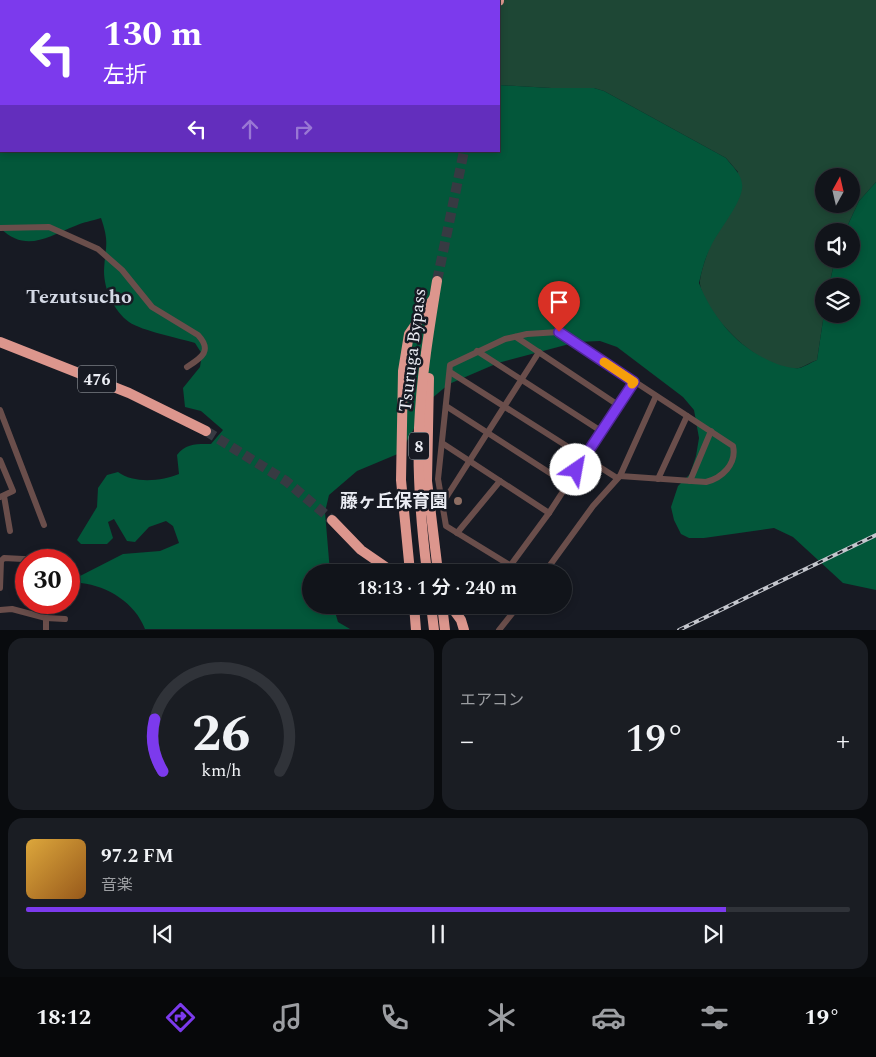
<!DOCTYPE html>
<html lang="ja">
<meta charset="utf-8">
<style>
body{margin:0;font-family:Spectral,"Noto Sans JP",serif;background:#1a1d23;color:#f1f3f6;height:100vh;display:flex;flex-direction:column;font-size:19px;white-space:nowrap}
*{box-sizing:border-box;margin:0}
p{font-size:16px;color:#9c9ea2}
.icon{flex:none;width:28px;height:28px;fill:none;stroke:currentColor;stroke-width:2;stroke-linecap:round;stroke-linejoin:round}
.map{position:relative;height:630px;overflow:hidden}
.sheet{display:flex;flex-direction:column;gap:8px;padding:8px;background:#090b0e;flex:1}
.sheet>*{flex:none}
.hud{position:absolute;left:0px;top:0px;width:500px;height:152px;box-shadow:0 2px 8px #0003,0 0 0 1px #303339;background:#7c3aed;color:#fff;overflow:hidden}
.needle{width:32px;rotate:8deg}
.buttons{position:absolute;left:815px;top:168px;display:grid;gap:10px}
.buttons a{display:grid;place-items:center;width:45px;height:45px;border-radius:50%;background:#11141a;box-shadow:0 2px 8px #0003,0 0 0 1px #303339;font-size:25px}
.speed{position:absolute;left:15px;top:549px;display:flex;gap:10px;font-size:25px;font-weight:700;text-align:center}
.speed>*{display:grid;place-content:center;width:65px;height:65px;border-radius:50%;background:#11141a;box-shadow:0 2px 8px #0003,0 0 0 1px #303339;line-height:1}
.speed .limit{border:8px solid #d22;background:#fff;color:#111}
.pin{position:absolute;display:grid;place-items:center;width:42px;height:42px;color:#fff;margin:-51px -21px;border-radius:50% 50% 50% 0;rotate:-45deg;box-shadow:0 0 5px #0007}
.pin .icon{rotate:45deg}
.me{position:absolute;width:55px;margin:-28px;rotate:33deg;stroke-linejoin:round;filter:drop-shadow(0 0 4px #0008)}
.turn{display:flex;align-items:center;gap:18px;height:105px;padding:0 20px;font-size:22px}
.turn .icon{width:65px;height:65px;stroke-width:2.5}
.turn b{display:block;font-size:35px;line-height:42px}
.lanes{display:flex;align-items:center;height:48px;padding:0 20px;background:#0003;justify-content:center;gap:25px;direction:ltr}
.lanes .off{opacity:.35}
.big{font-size:38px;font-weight:600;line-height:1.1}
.sheet .tile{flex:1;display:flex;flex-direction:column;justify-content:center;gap:8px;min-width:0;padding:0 18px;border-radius:15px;background:#1a1d23}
.sheet .dial{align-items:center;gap:0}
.dial svg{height:130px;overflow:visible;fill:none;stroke:#303339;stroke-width:7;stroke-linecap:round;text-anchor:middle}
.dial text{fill:#f1f3f6;stroke:none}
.song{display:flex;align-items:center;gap:15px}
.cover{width:60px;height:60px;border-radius:8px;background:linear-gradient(135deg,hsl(40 70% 55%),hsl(30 70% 35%))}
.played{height:5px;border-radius:2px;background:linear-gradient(90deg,#7c3aed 85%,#303339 85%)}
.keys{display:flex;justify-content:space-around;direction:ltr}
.heat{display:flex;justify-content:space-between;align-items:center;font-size:28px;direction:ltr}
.sheet .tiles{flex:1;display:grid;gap:8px;grid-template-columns:1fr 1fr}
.tile:last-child{grid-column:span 2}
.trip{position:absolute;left:302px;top:564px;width:270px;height:50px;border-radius:25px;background:#11141a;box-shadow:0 2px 8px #0003,0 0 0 1px #303339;font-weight:600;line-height:50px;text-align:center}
.menu{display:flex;height:80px;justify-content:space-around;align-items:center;background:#07080a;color:#9c9ea2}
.menu .icon{width:35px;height:35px}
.menu .active{color:#7c3aed}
.menu b{font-size:22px;color:#f1f3f6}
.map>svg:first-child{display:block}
.green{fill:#1e4735;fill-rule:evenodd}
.forest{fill:#03573a}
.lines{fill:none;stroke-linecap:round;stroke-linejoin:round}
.highway-tunnel{stroke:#373a42;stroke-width:10;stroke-dasharray:10 5;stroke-linecap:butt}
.minor{stroke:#6a4e4b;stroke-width:6}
.highway{stroke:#dc968d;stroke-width:10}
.rail-casing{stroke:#c4c6cd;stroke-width:4}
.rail{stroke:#171a23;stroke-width:2;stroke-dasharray:5.5;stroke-linecap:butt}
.route-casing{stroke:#51269a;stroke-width:12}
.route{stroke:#7c3aed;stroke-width:9}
.slow{stroke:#f59e0b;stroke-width:9}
.education-dot{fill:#8d6e63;stroke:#171a23;stroke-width:2}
.labels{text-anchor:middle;stroke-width:5;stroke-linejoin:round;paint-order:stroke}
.shield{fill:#171a23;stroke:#abaeb5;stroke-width:1}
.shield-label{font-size:16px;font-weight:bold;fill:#ebedf4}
.street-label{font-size:18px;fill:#ebedf4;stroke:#171a23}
.poi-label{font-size:18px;font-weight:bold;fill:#ebedf4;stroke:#171a23;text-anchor:end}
.quarter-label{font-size:20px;font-weight:bold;fill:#d3d8e4;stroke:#171a23}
</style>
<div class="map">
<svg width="876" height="630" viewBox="0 0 876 630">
<rect width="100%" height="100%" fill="#171a23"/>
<path class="green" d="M 468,0 L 876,0 L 876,182 L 859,201 L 845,231 L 824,231 L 824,259 L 835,259 L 829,286 L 824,286 L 824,314 L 817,360 C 811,362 805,366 799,368 C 766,376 704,315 700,284 C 698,270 731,191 738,172 L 726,158 L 604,91 L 594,88 L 551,88 L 499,85 L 499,1 ZM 824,176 L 851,176 L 851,204 L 824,204 Z"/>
<path class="forest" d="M 0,0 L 468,0 L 1,1 L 1,151 L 499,151 L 499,85 L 551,88 L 594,88 L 604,91 L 726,158 C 732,166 741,173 742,184 C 745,199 718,231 711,246 C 705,258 702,270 699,283 C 713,319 740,350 777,364 C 783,366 793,369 799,368 C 805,367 811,362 817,360 L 824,314 L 851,314 L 851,286 L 829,286 L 835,259 L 851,259 L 851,231 L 845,231 L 859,201 L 876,182 L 876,590 L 843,583 L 793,537 L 774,528 L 704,538 L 689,538 L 681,534 L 674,520 L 671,507 L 678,486 L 690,474 L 696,456 L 699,438 L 694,410 L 683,397 L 617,347 L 600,341 L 577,342 L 498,363 L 449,384 L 431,399 L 400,453 L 357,471 L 329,495 L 325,512 L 330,572 L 311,572 L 311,605 L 333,605 L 338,622 L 350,629 L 145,629 C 135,603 108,586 81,583 L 80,576 L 123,554 L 160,551 L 179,543 L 173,526 L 166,521 L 149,527 L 135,542 L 127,541 L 114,519 L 108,522 L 113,538 L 107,544 L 81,544 L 77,540 L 97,507 L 98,488 L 107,475 L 118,472 C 134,484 162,481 179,474 L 177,455 C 186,443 197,444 211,444 L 223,430 L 201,411 L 185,407 L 183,388 L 200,367 L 202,354 L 195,343 C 179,338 142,331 129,322 C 114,311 104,290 104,271 C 105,246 110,244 101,218 C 92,221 83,222 75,226 C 47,237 26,253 0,228 Z"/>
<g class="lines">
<g class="highway-tunnel">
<path d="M 437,281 L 464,151"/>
<path d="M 206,431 L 286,481 L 332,520"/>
</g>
<g class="minor">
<path d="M 0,228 L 49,227 L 98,249 L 122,270 L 152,307 L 198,335 C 213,351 201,358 187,367"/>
<path d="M 516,337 L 618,405"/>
<path d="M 477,351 L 601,431"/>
<path d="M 450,372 L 617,478"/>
<path d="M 446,406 L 567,484"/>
<path d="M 0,410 L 44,525"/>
<path d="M 442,443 L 549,513"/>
<path d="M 0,460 L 13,491 L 0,497"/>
<path d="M 658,479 L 687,416"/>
<path d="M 690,481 L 711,431"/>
<path d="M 4,496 L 10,531"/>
<path d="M 442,504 L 539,352"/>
<path d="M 457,533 L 500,481"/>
<path d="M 510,566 L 549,513 L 634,382"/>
<path d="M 521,572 L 446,526 L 438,479 L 450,365 L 505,339 L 527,334 L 559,332 L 733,446 C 737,464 722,478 706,482 L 620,476"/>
<path d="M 545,572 L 593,506 L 620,476 L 656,396"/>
<path d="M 0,588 L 1,561 L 4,558 L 42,560"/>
<path d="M 0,610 L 12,609 L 46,618 L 46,630"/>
<path d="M 46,618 L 65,619"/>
<path d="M 499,630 L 519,605"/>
</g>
<g class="highway">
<path d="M 499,1 L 499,0"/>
<path d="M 0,342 L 129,393 L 206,431"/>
<path d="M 429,378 L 427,481 L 438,572"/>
<path d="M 332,520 L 361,550 L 393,572"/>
<path d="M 410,572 L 401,480 L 403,371 L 409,334 L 434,298"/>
<path d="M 427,572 C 421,524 417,477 419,428 C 421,379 429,330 437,281"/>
<path d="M 414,605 L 416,630"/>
<path d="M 431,605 L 434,630"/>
<path d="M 442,605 L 445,630"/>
<path d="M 450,605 L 461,620 L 464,630"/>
</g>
<g class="rail-casing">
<path id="rail" d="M 679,630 L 876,535"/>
</g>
<use href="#rail" class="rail"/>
</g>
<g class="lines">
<g class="route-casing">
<path id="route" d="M 559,332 L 634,382 L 576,470"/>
</g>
<use href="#route" class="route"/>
<path class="slow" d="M 604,362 L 634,382 L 632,384"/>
</g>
<circle class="education-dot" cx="458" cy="501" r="5"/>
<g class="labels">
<g class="shield">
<rect x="78" y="365.5" width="38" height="27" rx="4"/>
<rect x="409" y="432.5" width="20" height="27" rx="4"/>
</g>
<g class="shield-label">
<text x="97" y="385">476</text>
<text x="419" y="452">8</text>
</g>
<g class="street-label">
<text transform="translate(412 350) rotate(-83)" y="6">Tsuruga Bypass</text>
</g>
<g class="poi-label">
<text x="448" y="507">藤ヶ丘保育園</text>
</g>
<g class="quarter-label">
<text x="79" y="303">Tezutsucho</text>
</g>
</g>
</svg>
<div class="buttons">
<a><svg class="needle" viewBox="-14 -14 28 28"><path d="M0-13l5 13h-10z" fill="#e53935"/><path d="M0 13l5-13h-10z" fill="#9c9ea2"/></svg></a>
<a><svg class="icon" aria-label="sound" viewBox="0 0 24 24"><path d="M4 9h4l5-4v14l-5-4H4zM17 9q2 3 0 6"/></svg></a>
<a><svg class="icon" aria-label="layers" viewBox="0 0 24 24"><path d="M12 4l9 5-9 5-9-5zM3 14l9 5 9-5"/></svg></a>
</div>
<div class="speed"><div class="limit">30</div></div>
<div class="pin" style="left:559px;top:332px;background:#d93025"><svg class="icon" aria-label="arrive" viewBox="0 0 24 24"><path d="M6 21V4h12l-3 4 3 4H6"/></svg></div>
<svg class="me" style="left:576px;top:470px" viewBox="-20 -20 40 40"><circle r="19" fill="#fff"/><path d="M0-13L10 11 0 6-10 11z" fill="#7c3aed"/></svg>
<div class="trip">18:13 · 1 分 · 240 m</div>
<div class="hud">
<div class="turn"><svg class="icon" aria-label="left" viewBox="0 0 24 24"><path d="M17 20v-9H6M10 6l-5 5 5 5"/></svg><div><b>130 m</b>左折</div></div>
<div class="lanes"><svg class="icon" aria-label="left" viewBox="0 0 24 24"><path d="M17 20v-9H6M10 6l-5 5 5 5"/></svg><svg class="icon off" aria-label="ahead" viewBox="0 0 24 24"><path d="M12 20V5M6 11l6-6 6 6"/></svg><svg class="icon off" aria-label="right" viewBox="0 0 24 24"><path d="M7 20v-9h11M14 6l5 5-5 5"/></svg></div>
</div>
</div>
<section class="sheet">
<div class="tiles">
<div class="tile dial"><svg viewBox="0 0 100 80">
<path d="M14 69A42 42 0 1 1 86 69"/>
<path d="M14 69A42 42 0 0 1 9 37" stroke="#7c3aed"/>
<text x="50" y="56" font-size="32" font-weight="700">26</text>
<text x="50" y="72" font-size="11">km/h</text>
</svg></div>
<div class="tile"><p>エアコン</p>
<div class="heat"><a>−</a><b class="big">19°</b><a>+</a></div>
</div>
<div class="tile">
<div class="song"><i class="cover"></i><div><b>97.2 FM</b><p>音楽</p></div></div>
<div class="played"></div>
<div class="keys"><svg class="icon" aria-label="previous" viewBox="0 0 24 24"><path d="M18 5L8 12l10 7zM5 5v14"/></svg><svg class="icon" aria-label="pause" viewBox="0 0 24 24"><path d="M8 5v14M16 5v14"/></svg><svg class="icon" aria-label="next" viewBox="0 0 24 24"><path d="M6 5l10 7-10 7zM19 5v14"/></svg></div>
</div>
</div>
</section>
<nav class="menu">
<b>18:12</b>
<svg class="icon active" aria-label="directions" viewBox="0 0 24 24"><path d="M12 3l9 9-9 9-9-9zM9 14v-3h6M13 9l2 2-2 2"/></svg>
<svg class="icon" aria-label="music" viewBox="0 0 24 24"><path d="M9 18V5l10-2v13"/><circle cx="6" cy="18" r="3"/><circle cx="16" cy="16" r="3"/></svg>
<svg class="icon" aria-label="phone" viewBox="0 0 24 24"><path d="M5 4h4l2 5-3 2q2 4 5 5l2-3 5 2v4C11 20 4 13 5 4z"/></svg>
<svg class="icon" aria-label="climate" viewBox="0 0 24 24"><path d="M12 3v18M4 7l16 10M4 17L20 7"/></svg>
<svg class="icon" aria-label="car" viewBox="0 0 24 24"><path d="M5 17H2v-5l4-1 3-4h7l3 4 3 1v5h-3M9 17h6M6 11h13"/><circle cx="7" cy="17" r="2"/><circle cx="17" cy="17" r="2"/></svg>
<svg class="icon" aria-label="filters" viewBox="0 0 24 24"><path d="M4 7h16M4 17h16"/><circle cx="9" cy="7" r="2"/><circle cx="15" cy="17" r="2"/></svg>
<b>19°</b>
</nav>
